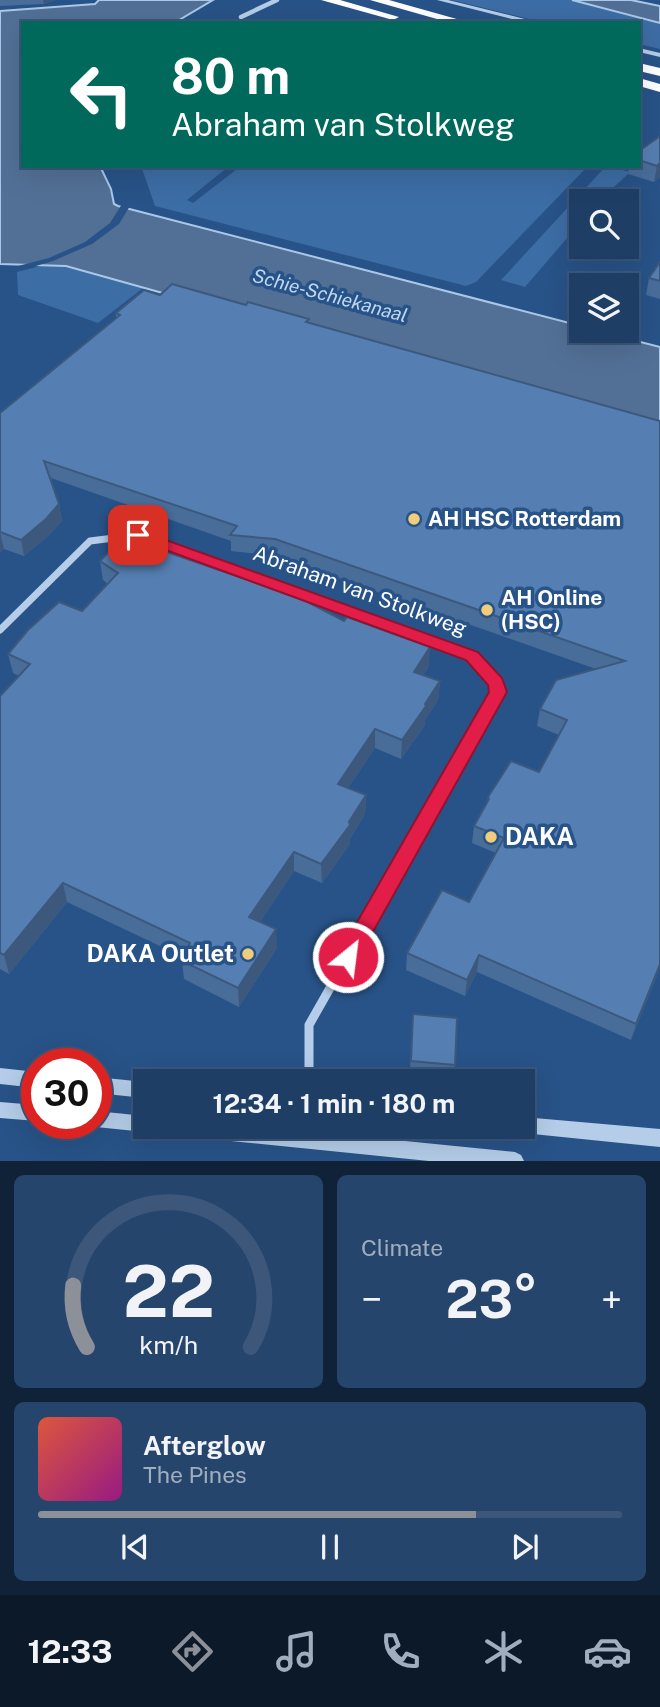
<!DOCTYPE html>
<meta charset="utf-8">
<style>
body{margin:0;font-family:"Public Sans",sans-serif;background:#26456c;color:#f1f3f6;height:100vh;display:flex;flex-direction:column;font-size:26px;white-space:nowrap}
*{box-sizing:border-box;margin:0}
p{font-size:23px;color:#a1aebf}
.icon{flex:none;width:38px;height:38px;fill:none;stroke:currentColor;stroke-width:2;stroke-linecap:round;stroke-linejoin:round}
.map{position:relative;height:1161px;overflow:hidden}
.drawer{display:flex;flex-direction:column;gap:14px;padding:14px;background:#102238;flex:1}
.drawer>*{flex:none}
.hud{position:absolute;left:21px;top:21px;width:620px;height:147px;border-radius:0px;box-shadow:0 7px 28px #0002,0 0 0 2px #3c577a;background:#00695c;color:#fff;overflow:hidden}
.controls{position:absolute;left:569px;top:189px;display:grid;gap:14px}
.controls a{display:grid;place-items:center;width:70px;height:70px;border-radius:0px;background:#1e3e66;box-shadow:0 7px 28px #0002,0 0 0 2px #3c577a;font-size:35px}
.speed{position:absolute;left:21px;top:1048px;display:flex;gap:14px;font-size:35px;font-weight:700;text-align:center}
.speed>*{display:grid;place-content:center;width:91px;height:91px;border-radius:50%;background:#1e3e66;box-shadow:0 7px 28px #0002,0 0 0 2px #3c577a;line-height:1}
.speed .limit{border:10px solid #d22;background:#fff;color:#111}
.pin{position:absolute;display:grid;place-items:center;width:60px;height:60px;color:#fff;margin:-30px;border-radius:14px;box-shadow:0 4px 10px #0006}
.me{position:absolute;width:77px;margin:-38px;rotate:29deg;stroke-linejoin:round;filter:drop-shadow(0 0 5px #0008)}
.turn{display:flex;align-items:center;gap:24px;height:147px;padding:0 35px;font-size:32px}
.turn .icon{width:91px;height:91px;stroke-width:2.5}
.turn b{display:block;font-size:49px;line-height:60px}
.big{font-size:52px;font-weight:700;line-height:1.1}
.drawer .card{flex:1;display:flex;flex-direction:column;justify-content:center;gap:10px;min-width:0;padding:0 24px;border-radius:10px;background:#26456c}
.drawer .dial{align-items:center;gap:0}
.dial svg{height:182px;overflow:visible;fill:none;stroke:#3c577a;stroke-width:7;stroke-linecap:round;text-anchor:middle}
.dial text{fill:#f1f3f6;stroke:none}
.song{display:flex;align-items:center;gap:21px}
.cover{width:84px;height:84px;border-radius:10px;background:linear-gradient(135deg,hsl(10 70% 55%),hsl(310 70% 35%))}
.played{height:7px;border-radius:4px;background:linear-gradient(90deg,#8c9099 75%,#3c577a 75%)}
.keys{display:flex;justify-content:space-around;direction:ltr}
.heat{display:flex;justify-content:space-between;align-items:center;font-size:38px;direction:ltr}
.drawer .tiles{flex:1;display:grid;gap:14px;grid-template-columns:1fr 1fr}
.card:last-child{grid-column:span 2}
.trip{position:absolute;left:133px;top:1069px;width:402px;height:70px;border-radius:0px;background:#1e3e66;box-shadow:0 7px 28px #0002,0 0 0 2px #3c577a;font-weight:700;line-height:70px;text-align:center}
.dock{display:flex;height:112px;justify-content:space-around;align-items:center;background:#0c1929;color:#a1aebf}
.dock .icon{width:49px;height:49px}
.dock .selected{color:#8c9099}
.dock b{font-size:32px;color:#f1f3f6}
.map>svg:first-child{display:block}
.green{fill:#3d6da5}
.water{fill:#527096;stroke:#a9c8e9;stroke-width:2}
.pier{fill:#285388}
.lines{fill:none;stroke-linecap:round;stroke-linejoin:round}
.minor-far2{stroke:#b5cde9;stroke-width:4.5}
.minor-far1{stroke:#b5cde9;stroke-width:7}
.minor{stroke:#b5cde9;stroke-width:9}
.tertiary{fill:#b5cde9;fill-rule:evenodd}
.motorway{fill:#fff;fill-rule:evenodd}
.wall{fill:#496d99}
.shaded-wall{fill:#3c597d}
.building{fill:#557fb2;stroke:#3c597d;stroke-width:2}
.route{fill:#e11d48;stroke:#92132f;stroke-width:2}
.poi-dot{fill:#f1cd7b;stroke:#285388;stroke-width:2.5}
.labels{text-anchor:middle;stroke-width:7;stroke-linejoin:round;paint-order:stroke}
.far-water-label{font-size:19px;font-style:italic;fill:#c0d7f0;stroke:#285388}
.poi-label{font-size:21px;font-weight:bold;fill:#fff;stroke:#285388;text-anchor:start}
.street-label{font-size:21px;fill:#fff;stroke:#285388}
.near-poi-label{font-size:24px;font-weight:bold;fill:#fff;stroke:#285388;text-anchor:start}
</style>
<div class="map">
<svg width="660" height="1161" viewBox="0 0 660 1161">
<rect width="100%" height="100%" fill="#285388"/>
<g class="green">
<path d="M 452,0 L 572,0 L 660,23 L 660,49 L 639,44 L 639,23 L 546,23 Z"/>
<path d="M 141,166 L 229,166 L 187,200 L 193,203 L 241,166 L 588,166 L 476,282 L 466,286 L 155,206 Z"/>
<path d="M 606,166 L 630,172 L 599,201 L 581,201 L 581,222 L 525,287 L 501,280 Z"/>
<path d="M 48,264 L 66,266 L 143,288 L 98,323 L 18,295 L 17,272 Z"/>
</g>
<g class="water">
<path d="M 99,0 L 213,0 L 174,23 L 23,23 L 23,166 L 100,166 L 111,189 L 114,204 L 118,206 L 581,326 L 581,331 L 598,331 L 660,347 L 660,432 L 66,266 L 0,264 L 0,11 L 95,4 Z"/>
<path d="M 572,0 L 631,0 L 660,6 L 660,23 Z"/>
</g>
<path class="pier" d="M 122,204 L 130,206 L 119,224 L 92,244 L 53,261 L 29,268 L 14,267 L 49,258 L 85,242 L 110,223 Z"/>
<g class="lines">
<path class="minor-far2" d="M 241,17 L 277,0"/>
<path class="minor-far1" d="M 0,630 L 90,541 L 138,535 L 472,656 L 496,683 L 498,692 L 463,754"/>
<path class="minor" d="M 309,1082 L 309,1025 L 464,752"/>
<g class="tertiary">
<path d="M 437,0 L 448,0 L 541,23 L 528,23 Z"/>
<path d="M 639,48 L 660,53 L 660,57 L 639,52 Z"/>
<path d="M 0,1068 L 37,1072 L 37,1088 L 0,1084 Z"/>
<path d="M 96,1077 L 145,1082 L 145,1098 L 96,1093 Z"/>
<path d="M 0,1102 L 37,1105 L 37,1121 L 0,1118 Z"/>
<path d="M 96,1111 L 145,1116 L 145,1127 L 153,1127 L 151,1130 L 145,1132 L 96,1127 L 89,1124 L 96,1124 Z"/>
<path d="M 523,1117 L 660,1129 L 660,1147 L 523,1133 L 517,1131 L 515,1127 L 523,1127 Z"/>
<path d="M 172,1127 L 265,1127 L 515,1152 L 521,1155 L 524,1161 L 429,1161 L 181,1136 L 175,1133 Z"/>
</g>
<g class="motorway">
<path d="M 321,0 L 340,0 L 399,17 L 393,20 Z"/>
<path d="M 370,0 L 389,0 L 471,23 L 451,23 Z"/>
<path d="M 639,63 L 660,68 L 660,76 L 639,71 Z"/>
<path d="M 639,78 L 660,84 L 660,92 L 639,86 Z"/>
</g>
</g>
<g class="wall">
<path d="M 0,0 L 55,0 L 44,4 L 0,6 Z"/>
<path d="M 660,136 L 660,177 L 654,182 L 628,174 L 629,166 L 639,166 L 639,151 Z"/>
<path d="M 660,262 L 660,299 L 646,295 L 649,278 Z"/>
<path d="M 160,295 L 309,322 L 660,421 L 660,968 L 631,1040 L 477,972 L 465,996 L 406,970 L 407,953 L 469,902 L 496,853 L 472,843 L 474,826 L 487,803 L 488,797 L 539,772 L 559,735 L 537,726 L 540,709 L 596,669 L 275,556 L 231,551 L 231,541 L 51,478 L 59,504 L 62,521 L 49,535 L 24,556 L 4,549 L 0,552 L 0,413 L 116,318 L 116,313 Z"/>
<path d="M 100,561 L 429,666 L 423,675 L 440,681 L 438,700 L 425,720 L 425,725 L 401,759 L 375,748 L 348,788 L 366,795 L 365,814 L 350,839 L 350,844 L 322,883 L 294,871 L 260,922 L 277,948 L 239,1007 L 184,979 L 182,961 L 183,957 L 67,902 L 9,974 L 0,969 L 0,696 L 19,676 L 13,673 L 8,654 L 82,611 L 108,584 L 103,580 Z"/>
<path d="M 413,1014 L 455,1065 L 454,1075 L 410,1071 Z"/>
</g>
<g class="shaded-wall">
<path d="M 43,0 L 55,0 L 44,4 Z"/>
<path d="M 660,163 L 660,177 L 654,182 L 657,166 Z"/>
<path d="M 59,504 L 62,521 L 49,535 L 24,556 L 21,540 Z"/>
<path d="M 0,532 L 4,549 L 0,552 Z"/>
<path d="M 430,647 L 429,666 L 413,691 L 414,672 Z"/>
<path d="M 440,681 L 438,700 L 425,720 L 425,725 L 401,759 L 402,740 Z"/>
<path d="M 375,729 L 375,748 L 338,803 L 338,784 Z"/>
<path d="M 366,795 L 365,814 L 350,839 L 350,844 L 322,883 L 321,864 Z"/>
<path d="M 294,852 L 294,871 L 251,936 L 249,917 Z"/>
<path d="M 63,883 L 67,902 L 9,974 L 4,955 Z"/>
<path d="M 276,929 L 277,948 L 239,1007 L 238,988 Z"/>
<path d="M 479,955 L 477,972 L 465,996 L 467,980 Z"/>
<path d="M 660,964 L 660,968 L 631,1040 L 636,1024 Z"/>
</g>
<g class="building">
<path d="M 660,136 L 660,163 L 657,166 L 639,160 L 639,151 Z"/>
<path d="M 660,262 L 660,281 L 649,278 Z"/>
<path d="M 172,284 L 246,305 L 248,302 L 309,319 L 306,322 L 660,421 L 660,964 L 636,1024 L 479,955 L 467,980 L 407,953 L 442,890 L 469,902 L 504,838 L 474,826 L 489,799 L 488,797 L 511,761 L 539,772 L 567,720 L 540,709 L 556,680 L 625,661 L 275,539 L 230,535 L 237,526 L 44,461 L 59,504 L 46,519 L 21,540 L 0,532 L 0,413 L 120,315 L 116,313 L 144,290 L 160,295 Z"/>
<path d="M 123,537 L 298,597 L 344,621 L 347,617 L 430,647 L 414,672 L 440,681 L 425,704 L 426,706 L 402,740 L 375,729 L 338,784 L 366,795 L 349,822 L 350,825 L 321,864 L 294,852 L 249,917 L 276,929 L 238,988 L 182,961 L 190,943 L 63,883 L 4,955 L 0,953 L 0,696 L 30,664 L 8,654 L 28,630 L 59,602 L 82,611 L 118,573 L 100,561 Z"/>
<path d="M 413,1014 L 457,1018 L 455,1065 L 411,1061 Z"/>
</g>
<path class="route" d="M 138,530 L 478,652 L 502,678 L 507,692 L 355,964 L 348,966 L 340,964 L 337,957 L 489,692 L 488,685 L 466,660 L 133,538 L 131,535 Z"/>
<g class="poi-dot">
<circle cx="414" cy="519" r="7"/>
<circle cx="487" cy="610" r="7"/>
<circle cx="491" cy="837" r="7"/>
<circle cx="248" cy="954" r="7"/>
</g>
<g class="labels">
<g class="far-water-label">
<text transform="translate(330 295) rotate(15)" y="7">Schie-Schiekanaal</text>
</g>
<g class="poi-label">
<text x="428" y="526">AH HSC Rotterdam</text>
<text x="501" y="605">AH Online<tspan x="501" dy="24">(HSC)</tspan></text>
</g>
<g class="street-label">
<text transform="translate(360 591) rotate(20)" y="7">Abraham van Stolkweg</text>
</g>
<g class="near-poi-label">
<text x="505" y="845">DAKA</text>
<text x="234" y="962" text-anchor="end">DAKA Outlet</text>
</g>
</g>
</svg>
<div class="controls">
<a><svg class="icon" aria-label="search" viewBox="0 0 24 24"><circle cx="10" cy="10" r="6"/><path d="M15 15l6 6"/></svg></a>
<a><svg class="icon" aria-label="layers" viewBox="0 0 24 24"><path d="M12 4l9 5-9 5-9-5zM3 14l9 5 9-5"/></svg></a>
</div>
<div class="speed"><div class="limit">30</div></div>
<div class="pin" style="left:138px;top:535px;background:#d93025"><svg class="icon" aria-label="arrive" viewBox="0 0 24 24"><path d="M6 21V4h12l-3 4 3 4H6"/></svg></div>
<svg class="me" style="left:348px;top:957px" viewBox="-20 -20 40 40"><circle r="17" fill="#e11d48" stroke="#fff" stroke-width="3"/><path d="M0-11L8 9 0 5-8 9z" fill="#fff"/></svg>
<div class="trip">12:34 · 1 min · 180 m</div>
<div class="hud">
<div class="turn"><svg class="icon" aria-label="left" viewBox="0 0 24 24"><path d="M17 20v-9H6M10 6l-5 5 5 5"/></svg><div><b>80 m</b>Abraham van Stolkweg</div></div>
</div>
</div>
<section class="drawer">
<div class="tiles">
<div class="card dial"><svg viewBox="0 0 100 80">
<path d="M14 69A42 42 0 1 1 86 69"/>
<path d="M14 69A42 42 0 0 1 8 42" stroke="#8c9099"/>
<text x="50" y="56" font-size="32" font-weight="700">22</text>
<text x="50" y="72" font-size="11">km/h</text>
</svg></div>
<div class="card"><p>Climate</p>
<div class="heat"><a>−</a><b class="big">23°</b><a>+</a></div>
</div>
<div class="card">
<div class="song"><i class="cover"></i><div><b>Afterglow</b><p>The Pines</p></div></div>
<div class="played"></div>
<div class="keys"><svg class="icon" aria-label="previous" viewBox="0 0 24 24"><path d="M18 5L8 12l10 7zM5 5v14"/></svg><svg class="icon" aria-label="pause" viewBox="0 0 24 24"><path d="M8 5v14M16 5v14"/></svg><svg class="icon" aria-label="next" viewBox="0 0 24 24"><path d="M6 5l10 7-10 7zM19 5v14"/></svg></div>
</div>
</div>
</section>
<nav class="dock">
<b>12:33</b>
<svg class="icon selected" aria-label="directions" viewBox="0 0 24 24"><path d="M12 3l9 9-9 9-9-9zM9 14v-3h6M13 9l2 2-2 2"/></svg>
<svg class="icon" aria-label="music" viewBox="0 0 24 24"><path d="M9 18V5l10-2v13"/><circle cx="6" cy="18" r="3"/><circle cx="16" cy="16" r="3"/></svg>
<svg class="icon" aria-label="phone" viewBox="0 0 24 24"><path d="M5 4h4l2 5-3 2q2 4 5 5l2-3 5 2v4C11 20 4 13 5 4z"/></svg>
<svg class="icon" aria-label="climate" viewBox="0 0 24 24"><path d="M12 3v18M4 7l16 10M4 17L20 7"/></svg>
<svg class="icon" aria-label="car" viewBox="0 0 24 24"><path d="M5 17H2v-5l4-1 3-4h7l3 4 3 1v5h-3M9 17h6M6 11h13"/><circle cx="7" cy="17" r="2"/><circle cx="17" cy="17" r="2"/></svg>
</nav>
